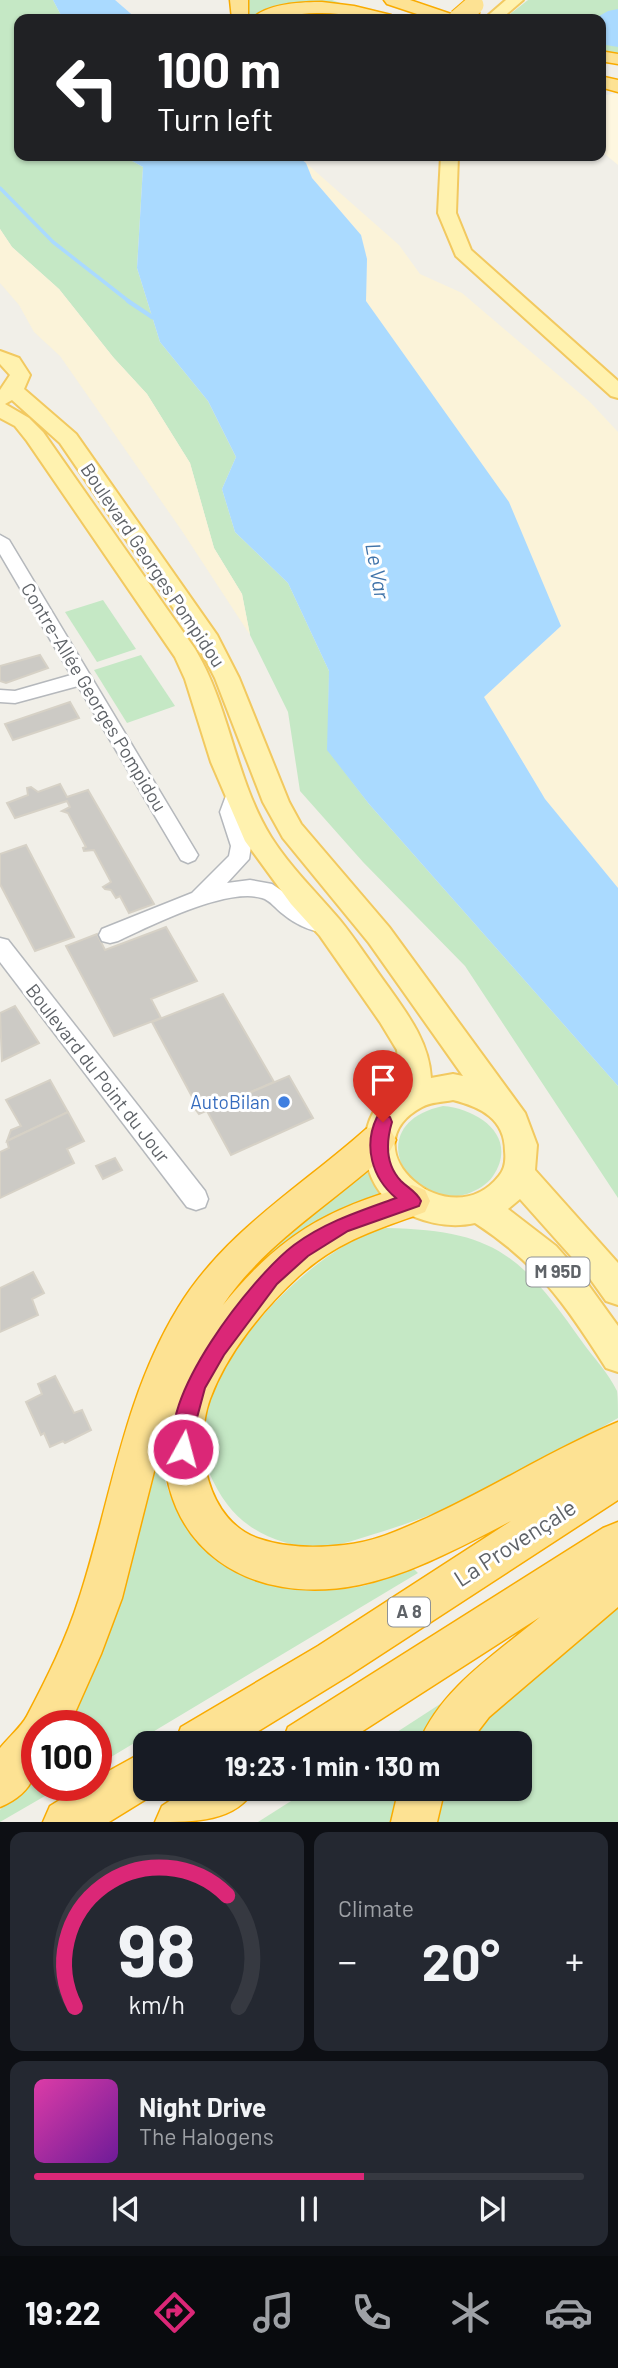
<!DOCTYPE html>
<meta charset="utf-8">
<style>
body{margin:0;font-family:Barlow,sans-serif;background:#242831;color:#f1f3f6;height:100vh;display:flex;flex-direction:column;font-size:26px;white-space:nowrap}
*{box-sizing:border-box;margin:0}
p{font-size:23px;color:#9ea1a6}
.icon{flex:none;width:38px;height:38px;fill:none;stroke:currentColor;stroke-width:2;stroke-linecap:round;stroke-linejoin:round}
.map{position:relative;height:1822px;overflow:hidden}
.details{display:flex;flex-direction:column;gap:10px;padding:10px;background:#0d0f14;flex:1}
.details>*{flex:none}
.guide{position:absolute;left:14px;top:14px;width:592px;height:147px;border-radius:14px;box-shadow:0 2px 5px #0004;background:#202124;color:#fff;overflow:hidden}
.speed{position:absolute;left:21px;top:1710px;display:flex;gap:14px;font-size:35px;font-weight:700;text-align:center}
.speed>*{display:grid;place-content:center;width:91px;height:91px;border-radius:50%;background:#171b24;box-shadow:0 2px 5px #0004;line-height:1}
.speed .limit{border:10px solid #d22;background:#fff;color:#111}
.pin{position:absolute;display:grid;place-items:center;width:60px;height:60px;color:#fff;margin:-72px -30px;border-radius:50% 50% 50% 0;rotate:-45deg;box-shadow:0 0 7px #0007}
.pin .icon{rotate:45deg}
.me{position:absolute;width:77px;margin:-38px;rotate:7deg;stroke-linejoin:round;filter:drop-shadow(0 0 5px #0008)}
.turn{display:flex;align-items:center;gap:24px;height:147px;padding:0 28px;font-size:32px}
.turn .icon{width:91px;height:91px;stroke-width:2.5}
.turn b{display:block;font-size:49px;line-height:60px}
.big{font-size:52px;font-weight:700;line-height:1.1}
.details .card{flex:1;display:flex;flex-direction:column;justify-content:center;gap:10px;min-width:0;padding:0 24px;border-radius:14px;background:#242831}
.details .dial{align-items:center;gap:0}
.dial svg{height:182px;overflow:visible;fill:none;stroke:#363941;stroke-width:7;stroke-linecap:round;text-anchor:middle}
.dial text{fill:#f1f3f6;stroke:none}
.song{display:flex;align-items:center;gap:21px}
.cover{width:84px;height:84px;border-radius:10px;background:linear-gradient(135deg,hsl(320 70% 55%),hsl(280 70% 35%))}
.played{height:7px;border-radius:4px;background:linear-gradient(90deg,#db2777 60%,#363941 60%)}
.keys{display:flex;justify-content:space-around;direction:ltr}
.heat{display:flex;justify-content:space-between;align-items:center;font-size:38px;direction:ltr}
.details .tiles{flex:1;display:grid;gap:10px;grid-template-columns:1fr 1fr}
.card:last-child{grid-column:span 2}
.trip{position:absolute;left:133px;top:1731px;width:399px;height:70px;border-radius:14px;background:#171b24;box-shadow:0 2px 5px #0004;font-weight:700;line-height:70px;text-align:center}
.menu{display:flex;height:112px;justify-content:space-around;align-items:center;background:#090b0e;color:#9ea1a6}
.menu .icon{width:49px;height:49px}
.menu .current{color:#db2777}
.menu b{font-size:32px;color:#f1f3f6}
.map>svg:first-child{display:block}
.commercial{fill:#fef7e0}
.green{fill:#c5e8c5}
.sand{fill:#fbf3d9}
.water{fill:#aadaff}
.lines{fill:none;stroke-linecap:round;stroke-linejoin:round}
.stream-far1{stroke:#aadaff;stroke-width:3.5}
.stream{stroke:#aadaff;stroke-width:4.5}
.building{fill:#cccac5;stroke:#d6d1c6;stroke-width:2}
.minor-casing{stroke:#b5b8bc;stroke-width:3}
.major-casing{stroke:#f2c960;stroke-width:4}
.highway-casing{stroke:#f9ab00;stroke-width:3}
.minor{fill:#fff;fill-rule:evenodd}
.major{fill:#fff2af;fill-rule:evenodd}
.highway{fill:#fde293;fill-rule:evenodd}
.highway-bridge-casing{stroke:#f9ab00;stroke-width:21;stroke-linecap:butt}
.highway-bridge{stroke:#fde293;stroke-width:19}
.route{fill:#db2777;stroke:#8e194d;stroke-width:2}
.shop-dot{fill:#3f7fe0;stroke:#fff;stroke-width:2.5}
.labels{text-anchor:middle;stroke-width:6;stroke-linejoin:round;paint-order:stroke}
.shield{fill:#fff;stroke:#8f9295;stroke-width:2}
.shield-label{font-size:18px;font-weight:bold;fill:#5f6368}
.street-label{font-size:19px;fill:#5f6368;stroke:#fff}
.shop-label{font-size:19px;fill:#366cbe;stroke:#fff;text-anchor:end}
.water-label{font-size:21px;font-style:italic;fill:#4174aa;stroke:#fff}
.near-street-label{font-size:23px;fill:#5f6368;stroke:#fff}
</style>
<div class="map">
<svg width="618" height="1822" viewBox="0 0 618 1822">
<rect width="100%" height="100%" fill="#f1efe8"/>
<path class="commercial" d="M 618,93 L 618,165 L 600,150 L 600,96 Z"/>
<g class="green">
<path d="M 0,0 L 53,0 L 63,19 L 19,19 L 19,156 L 123,156 L 143,167 L 137,268 L 160,342 L 208,401 L 236,457 L 222,489 L 235,532 L 288,583 L 329,671 L 328,750 L 369,804 L 618,1086 L 618,1198 L 465,966 L 363,862 L 300,791 L 288,712 L 250,635 L 242,594 L 214,548 L 190,463 L 147,394 L 113,357 L 59,289 L 12,247 L 0,229 Z"/>
<path d="M 244,0 L 332,0 L 343,4 L 245,19 Z"/>
<path d="M 528,0 L 618,0 L 618,55 L 600,52 L 600,19 L 504,19 Z"/>
<path d="M 103,600 L 136,649 L 97,662 L 65,612 Z"/>
<path d="M 141,655 L 175,706 L 127,723 L 94,670 Z"/>
<path d="M 443,1106 C 479,1109 519,1137 493,1176 C 487,1185 477,1190 467,1194 C 408,1212 359,1124 443,1106 Z"/>
<path d="M 365,1168 L 381,1197 C 286,1222 245,1272 196,1352 C 179,1381 160,1416 161,1451 C 165,1553 273,1603 363,1586 C 379,1582 397,1573 412,1567 L 418,1573 L 96,1766 L 96,1726 L 63,1726 L 88,1675 L 110,1617 L 151,1436 L 184,1354 L 246,1260 L 281,1228 Z"/>
<path d="M 386,1228 C 496,1230 522,1256 583,1343 C 594,1358 609,1374 617,1391 C 618,1398 618,1410 618,1418 C 541,1462 466,1506 381,1532 C 360,1538 336,1548 314,1547 C 281,1546 247,1531 227,1504 C 209,1479 198,1452 204,1420 C 216,1350 317,1244 386,1228 Z"/>
<path d="M 618,1602 L 618,1822 L 434,1822 L 443,1789 L 520,1788 L 520,1743 L 467,1743 L 516,1685 Z"/>
<path d="M 451,1697 L 421,1743 L 380,1743 Z"/>
<path d="M 37,1763 L 37,1785 L 64,1785 L 0,1822 L 0,1810 Z"/>
<path d="M 310,1789 L 402,1789 L 393,1822 L 258,1822 Z"/>
</g>
<g class="sand">
<path d="M 306,163 L 399,245 L 420,274 L 462,293 L 590,402 L 618,432 L 618,888 L 545,799 L 484,697 L 561,626 L 366,301 L 367,259 L 361,235 L 312,178 Z"/>
<path d="M 0,229 L 12,247 L 59,289 L 113,357 L 147,394 L 190,463 L 214,548 L 242,594 L 250,635 L 182,531 L 60,356 L 34,332 L 19,305 L 0,283 Z"/>
</g>
<g class="water">
<path d="M 53,0 L 115,0 L 137,19 L 63,19 Z"/>
<path d="M 618,9 L 618,47 L 600,44 L 600,19 L 594,19 L 608,11 Z"/>
<path d="M 123,156 L 297,156 L 306,163 L 312,178 L 361,235 L 367,259 L 366,301 L 509,502 L 561,626 L 484,697 L 545,799 L 618,888 L 618,1086 L 369,804 L 327,750 L 329,671 L 288,583 L 235,532 L 222,489 L 236,457 L 208,401 L 160,342 L 137,268 L 143,167 Z"/>
</g>
<g class="lines">
<path class="stream-far1" d="M 0,188 L 53,242 L 131,303"/>
<path class="stream" d="M 128,301 L 152,317 L 160,318"/>
</g>
<g class="building">
<path d="M 40,655 L 48,668 L 6,683 L 0,681 L 0,666 Z"/>
<path d="M 70,702 L 79,718 L 13,740 L 5,724 Z"/>
<path d="M 60,784 L 67,797 L 88,790 L 154,904 L 129,913 L 120,896 L 116,898 L 111,890 L 105,889 L 103,887 L 111,882 L 94,850 L 84,851 L 83,848 L 86,847 L 68,813 L 62,811 L 70,807 L 67,801 L 15,818 L 7,803 L 28,795 L 27,788 L 31,787 L 38,792 Z"/>
<path d="M 26,845 L 74,937 L 35,951 L 0,884 L 0,854 Z"/>
<path d="M 166,927 L 197,981 L 151,999 L 161,1018 L 114,1036 L 66,946 L 97,934 L 105,950 Z"/>
<path d="M 223,994 L 274,1082 L 199,1114 L 193,1106 L 196,1104 L 152,1022 Z"/>
<path d="M 15,1006 L 39,1043 L 2,1061 L 0,1013 Z"/>
<path d="M 289,1076 L 313,1118 L 231,1155 L 207,1111 Z"/>
<path d="M 50,1080 L 68,1112 L 7,1141 L 11,1130 L 21,1126 L 6,1100 Z"/>
<path d="M 68,1112 L 84,1141 L 67,1149 L 74,1163 L 0,1198 L 0,1152 L 9,1148 L 7,1141 Z"/>
<path d="M 115,1158 L 122,1170 L 103,1179 L 96,1166 Z"/>
<path d="M 33,1272 L 44,1293 L 32,1299 L 38,1315 L 0,1332 L 0,1288 Z"/>
<path d="M 55,1376 L 74,1413 L 82,1410 L 91,1430 L 65,1443 L 63,1441 L 50,1447 L 44,1433 L 41,1435 L 26,1402 L 42,1394 L 38,1384 Z"/>
</g>
<g class="lines">
<g class="minor-casing">
<g id="minor">
<path d="M 0,535 L 9,540 L 198,855 L 195,860 L 188,863 L 181,860 L 78,686 L 15,703 L 0,702 L 0,690 L 15,691 L 71,675 L 0,554 Z"/>
<path d="M 237,783 L 244,785 L 247,790 L 240,812 L 251,846 L 249,859 L 227,883 L 250,880 L 272,884 L 306,908 L 332,919 L 336,925 L 332,931 C 318,936 295,924 283,914 C 276,909 270,900 262,898 C 227,887 150,926 118,941 L 110,943 L 102,941 L 99,935 L 102,929 L 192,893 L 229,856 L 231,846 L 220,812 L 230,785 Z"/>
<path d="M 0,938 L 8,940 L 205,1191 L 208,1199 L 205,1207 L 196,1210 L 187,1207 L 0,962 Z"/>
</g>
</g>
<g class="major-casing">
<g id="major">
<path d="M 506,0 L 523,0 L 501,19 L 484,19 Z"/>
<path d="M 441,156 L 458,156 L 456,213 L 471,250 L 618,381 L 618,398 L 611,396 L 456,256 L 438,213 Z"/>
<path d="M 0,351 L 19,358 L 30,375 L 24,389 L 76,434 L 217,635 L 239,678 L 289,802 L 301,824 L 389,927 L 525,1113 L 537,1145 L 535,1170 L 618,1263 L 618,1305 L 606,1301 L 586,1273 L 520,1199 L 508,1209 L 556,1246 L 579,1272 L 610,1315 L 618,1326 L 618,1372 L 606,1368 C 566,1305 538,1264 475,1223 C 448,1229 419,1222 396,1207 C 362,1185 354,1130 382,1101 C 387,1096 395,1092 401,1088 L 397,1050 L 380,1022 L 320,936 L 291,904 L 245,841 L 211,762 L 185,679 L 175,657 L 27,441 L 15,426 L 0,418 L 0,390 L 10,375 L 0,364 ZM 12,400 L 60,443 L 197,643 L 215,678 L 263,802 L 283,838 L 369,943 L 463,1076 L 453,1074 L 431,1078 C 429,1043 409,1016 389,988 C 372,965 357,941 339,919 C 316,892 290,867 271,837 C 235,779 230,707 195,649 L 43,432 L 29,418 L 5,404 ZM 453,1100 C 481,1107 505,1119 505,1151 C 506,1160 505,1169 499,1176 C 450,1239 345,1148 422,1107 C 431,1102 443,1102 453,1100 Z"/>
</g>
</g>
<g class="highway-casing">
<g id="highway">
<path d="M 230,0 L 248,0 L 248,19 L 232,19 Z"/>
<path d="M 384,0 L 410,0 L 454,15 L 457,19 L 432,19 L 387,4 Z"/>
<path d="M 322,2 L 354,6 L 391,15 L 394,19 C 368,20 343,12 317,13 C 295,13 275,20 252,19 C 267,3 302,2 322,2 Z"/>
<path d="M 600,51 L 618,54 L 618,64 L 600,61 Z"/>
<path d="M 600,76 L 618,80 L 618,92 L 600,87 Z"/>
<path d="M 378,1125 L 390,1129 L 396,1140 L 390,1151 C 336,1201 265,1242 223,1305 C 279,1236 327,1208 412,1185 L 425,1190 L 430,1201 L 425,1212 C 376,1230 339,1240 299,1276 C 263,1309 227,1353 210,1399 C 193,1446 206,1522 260,1539 C 286,1548 318,1548 344,1545 C 375,1542 402,1529 429,1517 C 493,1488 553,1449 618,1422 L 618,1500 L 348,1676 L 239,1743 L 175,1743 L 181,1727 L 318,1646 L 511,1521 C 464,1545 412,1574 359,1585 C 250,1607 158,1549 164,1432 L 122,1598 L 101,1654 L 69,1726 L 37,1726 C 37,1764 42,1789 0,1807 L 0,1748 C 8,1738 22,1726 27,1716 C 47,1678 66,1640 79,1599 C 111,1501 123,1398 178,1308 C 224,1232 301,1187 366,1129 Z"/>
<path d="M 618,1522 L 618,1607 L 489,1717 L 469,1743 L 419,1743 C 441,1688 496,1654 540,1617 L 344,1743 L 282,1743 L 288,1727 L 603,1528 Z"/>
<path d="M 145,1751 L 145,1788 L 161,1790 L 109,1822 L 43,1822 L 50,1806 L 84,1785 L 96,1785 L 96,1778 Z"/>
<path d="M 189,1788 L 255,1788 C 237,1822 194,1822 155,1822 L 162,1806 Z"/>
<path d="M 399,1788 L 445,1788 L 437,1822 L 391,1822 Z"/>
</g>
</g>
<use href="#minor" class="minor"/>
<use href="#major" class="major"/>
<use href="#highway" class="highway"/>
<g class="highway-bridge-casing">
<path id="highway-bridge" d="M 458,19 L 474,5"/>
</g>
<use href="#highway-bridge" class="highway-bridge"/>
</g>
<path class="route" d="M 383,1115 L 390,1117 L 392,1122 C 386,1142 385,1164 401,1181 C 408,1188 417,1192 421,1201 L 419,1206 L 348,1231 L 308,1256 L 277,1284 L 224,1355 L 205,1388 L 194,1429 L 190,1456 L 183,1459 L 176,1456 C 153,1402 253,1276 294,1245 C 325,1222 360,1211 396,1198 C 372,1178 363,1146 377,1117 Z"/>
<circle class="shop-dot" cx="284" cy="1102" r="7"/>
<g class="labels">
<g class="shield">
<rect x="526.5" y="1257.5" width="63" height="29" rx="5"/>
<rect x="388" y="1597.5" width="42" height="29" rx="5"/>
</g>
<g class="shield-label">
<text x="558" y="1278">M 95D</text>
<text x="409" y="1618">A 8</text>
</g>
<g class="street-label">
<text transform="translate(153 565) rotate(56)" y="7">Boulevard Georges Pompidou</text>
<text transform="translate(94 697) rotate(59)" y="7">Contre-Allée Georges Pompidou</text>
<text transform="translate(98 1073) rotate(52)" y="7">Boulevard du Point du Jour</text>
</g>
<g class="shop-label">
<text x="270" y="1109">AutoBilan</text>
</g>
<g class="water-label">
<text transform="translate(377 571) rotate(80)" y="7">Le Var</text>
</g>
<g class="near-street-label">
<text transform="translate(515 1543) rotate(-33)" y="8">La Provençale</text>
</g>
</g>
</svg>
<div class="speed"><div class="limit">100</div></div>
<div class="pin" style="left:383px;top:1122px;background:#d93025"><svg class="icon" aria-label="arrive" viewBox="0 0 24 24"><path d="M6 21V4h12l-3 4 3 4H6"/></svg></div>
<svg class="me" style="left:183px;top:1449px" viewBox="-20 -20 40 40"><circle r="17" fill="#db2777" stroke="#fff" stroke-width="3"/><path d="M0-11L8 9 0 5-8 9z" fill="#fff"/></svg>
<div class="trip">19:23 · 1 min · 130 m</div>
<div class="guide">
<div class="turn"><svg class="icon" aria-label="left" viewBox="0 0 24 24"><path d="M17 20v-9H6M10 6l-5 5 5 5"/></svg><div><b>100 m</b>Turn left</div></div>
</div>
</div>
<section class="details">
<div class="tiles">
<div class="card dial"><svg viewBox="0 0 100 80">
<path d="M14 69A42 42 0 1 1 86 69"/>
<path d="M14 69A42 42 0 0 1 81 20" stroke="#db2777"/>
<text x="50" y="56" font-size="32" font-weight="700">98</text>
<text x="50" y="72" font-size="11">km/h</text>
</svg></div>
<div class="card"><p>Climate</p>
<div class="heat"><a>−</a><b class="big">20°</b><a>+</a></div>
</div>
<div class="card">
<div class="song"><i class="cover"></i><div><b>Night Drive</b><p>The Halogens</p></div></div>
<div class="played"></div>
<div class="keys"><svg class="icon" aria-label="previous" viewBox="0 0 24 24"><path d="M18 5L8 12l10 7zM5 5v14"/></svg><svg class="icon" aria-label="pause" viewBox="0 0 24 24"><path d="M8 5v14M16 5v14"/></svg><svg class="icon" aria-label="next" viewBox="0 0 24 24"><path d="M6 5l10 7-10 7zM19 5v14"/></svg></div>
</div>
</div>
</section>
<nav class="menu">
<b>19:22</b>
<svg class="icon current" aria-label="directions" viewBox="0 0 24 24"><path d="M12 3l9 9-9 9-9-9zM9 14v-3h6M13 9l2 2-2 2"/></svg>
<svg class="icon" aria-label="music" viewBox="0 0 24 24"><path d="M9 18V5l10-2v13"/><circle cx="6" cy="18" r="3"/><circle cx="16" cy="16" r="3"/></svg>
<svg class="icon" aria-label="phone" viewBox="0 0 24 24"><path d="M5 4h4l2 5-3 2q2 4 5 5l2-3 5 2v4C11 20 4 13 5 4z"/></svg>
<svg class="icon" aria-label="climate" viewBox="0 0 24 24"><path d="M12 3v18M4 7l16 10M4 17L20 7"/></svg>
<svg class="icon" aria-label="car" viewBox="0 0 24 24"><path d="M5 17H2v-5l4-1 3-4h7l3 4 3 1v5h-3M9 17h6M6 11h13"/><circle cx="7" cy="17" r="2"/><circle cx="17" cy="17" r="2"/></svg>
</nav>
